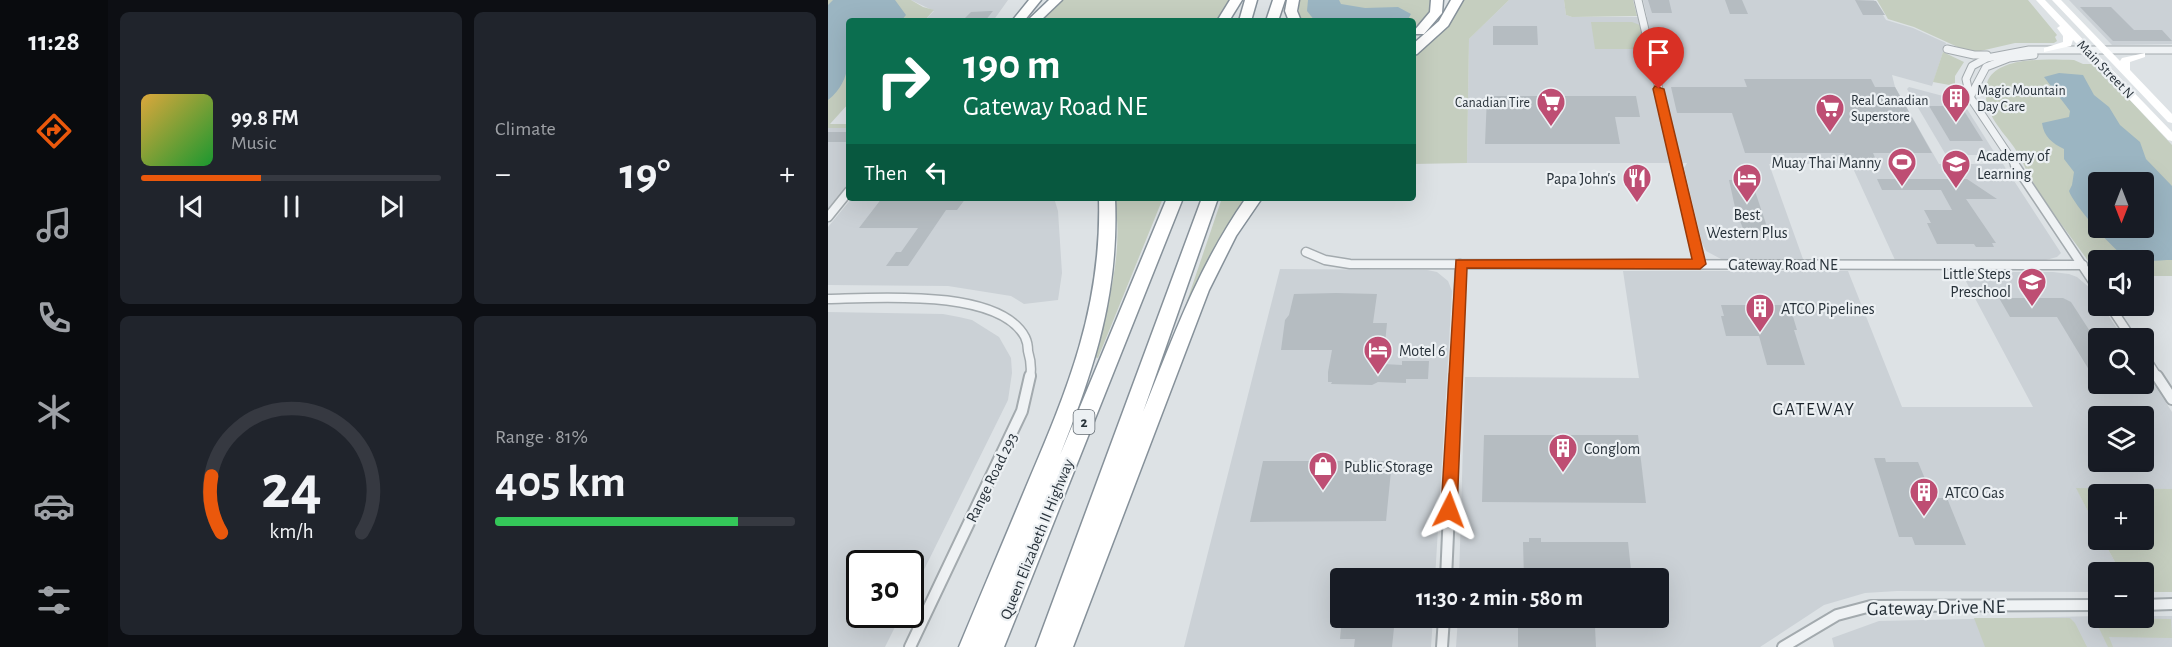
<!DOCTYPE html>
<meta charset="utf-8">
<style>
body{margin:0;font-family:"Alegreya Sans",sans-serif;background:#20242c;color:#f1f3f6;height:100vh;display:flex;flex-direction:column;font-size:22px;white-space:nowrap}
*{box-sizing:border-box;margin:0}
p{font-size:20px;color:#9ea1a6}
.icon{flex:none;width:33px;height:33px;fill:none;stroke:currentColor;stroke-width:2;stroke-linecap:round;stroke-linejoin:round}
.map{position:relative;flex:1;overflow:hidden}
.details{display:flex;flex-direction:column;gap:12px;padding:12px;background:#0d0f14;width:720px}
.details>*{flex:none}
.hud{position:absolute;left:18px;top:18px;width:570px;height:183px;border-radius:6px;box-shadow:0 6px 24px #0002;background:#0b6e4f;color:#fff;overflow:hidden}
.needle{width:39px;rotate:180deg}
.buttons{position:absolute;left:1260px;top:172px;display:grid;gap:12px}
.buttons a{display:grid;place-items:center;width:66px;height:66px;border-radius:6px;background:#171b24;box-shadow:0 6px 24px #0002;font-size:30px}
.speed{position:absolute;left:18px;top:550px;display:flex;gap:12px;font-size:30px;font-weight:700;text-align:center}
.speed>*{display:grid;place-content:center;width:78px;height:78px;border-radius:50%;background:#171b24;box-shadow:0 6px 24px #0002;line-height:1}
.speed .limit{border:3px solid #111;border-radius:9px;background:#fff;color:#111}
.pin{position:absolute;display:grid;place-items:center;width:51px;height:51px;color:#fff;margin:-62px -26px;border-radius:50% 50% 50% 0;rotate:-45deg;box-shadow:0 0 6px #0007}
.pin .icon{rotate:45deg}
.me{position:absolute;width:66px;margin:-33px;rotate:3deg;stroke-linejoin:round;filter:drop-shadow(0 0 4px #0008)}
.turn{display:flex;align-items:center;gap:21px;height:126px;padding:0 18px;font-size:27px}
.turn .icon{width:78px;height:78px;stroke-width:2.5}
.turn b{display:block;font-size:42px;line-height:51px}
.then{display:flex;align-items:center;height:57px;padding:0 18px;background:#0003;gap:12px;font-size:22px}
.big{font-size:45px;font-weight:600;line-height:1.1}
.details .tile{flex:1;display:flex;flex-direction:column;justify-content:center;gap:9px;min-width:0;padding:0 21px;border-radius:9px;background:#20242c}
.details .dial{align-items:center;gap:0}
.dial svg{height:156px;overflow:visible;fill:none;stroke:#363941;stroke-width:7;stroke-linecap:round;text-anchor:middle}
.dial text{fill:#f1f3f6;stroke:none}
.song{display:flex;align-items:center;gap:18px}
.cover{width:72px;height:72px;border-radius:9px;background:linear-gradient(135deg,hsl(40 70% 55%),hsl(130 70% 35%))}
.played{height:6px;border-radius:3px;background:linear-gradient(90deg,#ea580c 40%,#363941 40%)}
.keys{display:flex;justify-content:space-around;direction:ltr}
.heat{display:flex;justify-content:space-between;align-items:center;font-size:33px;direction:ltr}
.charge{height:9px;border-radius:4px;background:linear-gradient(90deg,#34c759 81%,#363941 0)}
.details .tiles{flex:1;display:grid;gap:12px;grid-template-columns:repeat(2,1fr)}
.trip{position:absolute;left:502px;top:568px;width:339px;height:60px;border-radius:6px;background:#171b24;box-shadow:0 6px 24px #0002;font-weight:600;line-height:60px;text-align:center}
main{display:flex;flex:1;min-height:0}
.menu{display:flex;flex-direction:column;width:108px;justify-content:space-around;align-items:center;background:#090b0e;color:#9ea1a6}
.menu .icon{width:42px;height:42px}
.menu .current{color:#ea580c}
.menu b{font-size:27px;color:#f1f3f6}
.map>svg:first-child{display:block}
.built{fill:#cbd1d6;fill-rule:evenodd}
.green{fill:#c5cebf;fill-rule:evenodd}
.water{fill:#9bb5c2;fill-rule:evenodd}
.building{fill:#b5bcc1}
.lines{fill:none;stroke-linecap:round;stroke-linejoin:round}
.street-far2-casing{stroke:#a3aaae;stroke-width:9}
.street-far1-casing{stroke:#a3aaae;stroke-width:11}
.street-casing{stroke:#a3aaae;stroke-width:14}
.highway-casing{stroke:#86919a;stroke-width:3}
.street-far2{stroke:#eff2f4;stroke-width:7}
.street-far1{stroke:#eff2f4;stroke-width:8}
.street{stroke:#eff2f4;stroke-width:10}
.secondary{fill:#fff;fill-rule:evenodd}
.highway{fill:#fff;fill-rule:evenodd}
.route{fill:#ea580c;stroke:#983908;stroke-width:1.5}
.labels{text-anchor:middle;stroke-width:4.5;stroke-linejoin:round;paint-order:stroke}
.far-street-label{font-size:14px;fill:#28323a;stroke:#ecf0f3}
.far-poi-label{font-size:14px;fill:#28323a;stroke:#ecf0f3;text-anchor:start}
.shield{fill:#ecf0f3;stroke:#636b72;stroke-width:1.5}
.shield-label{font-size:15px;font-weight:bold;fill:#28323a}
.poi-label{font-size:16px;fill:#28323a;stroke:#ecf0f3;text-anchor:start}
.street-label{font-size:16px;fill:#28323a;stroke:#ecf0f3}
.neighbourhood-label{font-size:18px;letter-spacing:1.5px;fill:#1a232b;stroke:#ecf0f3}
.near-street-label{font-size:20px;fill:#28323a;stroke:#ecf0f3}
</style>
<main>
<nav class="menu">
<b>11:28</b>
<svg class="icon current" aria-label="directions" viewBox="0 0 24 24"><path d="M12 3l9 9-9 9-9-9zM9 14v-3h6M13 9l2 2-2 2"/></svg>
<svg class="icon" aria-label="music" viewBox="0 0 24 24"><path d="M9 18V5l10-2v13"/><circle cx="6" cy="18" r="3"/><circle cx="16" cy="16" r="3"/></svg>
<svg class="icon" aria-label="phone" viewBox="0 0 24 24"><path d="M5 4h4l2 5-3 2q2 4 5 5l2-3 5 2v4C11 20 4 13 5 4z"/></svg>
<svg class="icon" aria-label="climate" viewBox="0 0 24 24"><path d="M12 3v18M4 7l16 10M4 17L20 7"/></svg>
<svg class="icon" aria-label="car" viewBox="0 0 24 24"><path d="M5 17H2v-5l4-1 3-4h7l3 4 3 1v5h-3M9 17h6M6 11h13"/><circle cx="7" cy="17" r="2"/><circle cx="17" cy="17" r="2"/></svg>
<svg class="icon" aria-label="filters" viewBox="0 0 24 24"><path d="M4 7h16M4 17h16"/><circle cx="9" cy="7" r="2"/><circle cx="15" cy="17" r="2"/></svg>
</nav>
<section class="details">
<div class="tiles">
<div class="tile">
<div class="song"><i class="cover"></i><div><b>99.8 FM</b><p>Music</p></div></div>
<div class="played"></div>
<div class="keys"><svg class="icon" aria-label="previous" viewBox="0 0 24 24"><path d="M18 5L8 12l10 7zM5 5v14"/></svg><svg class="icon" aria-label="pause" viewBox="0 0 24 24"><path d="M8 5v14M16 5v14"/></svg><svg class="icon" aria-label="next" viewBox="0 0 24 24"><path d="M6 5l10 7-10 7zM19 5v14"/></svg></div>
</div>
<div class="tile"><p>Climate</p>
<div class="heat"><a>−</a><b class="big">19°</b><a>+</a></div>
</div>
<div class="tile dial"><svg viewBox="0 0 100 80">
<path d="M14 69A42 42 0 1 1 86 69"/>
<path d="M14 69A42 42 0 0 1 9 40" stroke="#ea580c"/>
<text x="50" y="56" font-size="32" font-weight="700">24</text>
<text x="50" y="72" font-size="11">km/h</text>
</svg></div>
<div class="tile"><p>Range · 81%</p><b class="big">405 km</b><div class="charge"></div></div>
</div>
</section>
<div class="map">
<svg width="1344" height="647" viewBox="0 0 1344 647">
<rect width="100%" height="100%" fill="#dde2e5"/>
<g class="built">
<path d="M 83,0 L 180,0 L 165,21 L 96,21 L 106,11 Z"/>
<path d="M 681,0 L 736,0 L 738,15 L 744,17 L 819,17 L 815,0 L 1046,0 L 1058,20 L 1085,28 L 1118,43 L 1104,86 L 1064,75 L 1067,87 L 1111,164 L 1175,164 L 1233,253 L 1229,257 L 1218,260 L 1067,260 L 1023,164 L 941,164 L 975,259 L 893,259 L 878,251 L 874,243 L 856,168 L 859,163 L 639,163 L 641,39 Z"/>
<path d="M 1241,0 L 1344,0 L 1344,44 L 1284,45 Z"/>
<path d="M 1081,87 L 1134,101 L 1168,155 L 1118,155 L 1079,89 Z"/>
<path d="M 0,128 L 21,128 L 21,184 L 0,209 Z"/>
<path d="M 24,198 L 226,198 L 230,211 L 234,273 L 230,300 L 196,304 L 183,296 L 120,286 L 0,285 L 0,227 Z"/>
<path d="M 452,269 L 599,270 L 609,272 L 620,281 L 624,291 L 607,579 L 513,579 L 513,618 L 605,618 L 603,647 L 356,647 Z"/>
<path d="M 795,271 L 1020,271 L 1074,407 L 1205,407 L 1133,272 L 1225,272 L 1241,274 L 1249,277 L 1262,288 L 1270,301 L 1270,306 L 1274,306 L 1296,339 L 1270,339 L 1270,384 L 1316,384 L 1316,369 L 1344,412 L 1344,489 L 1249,489 L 1270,531 L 1270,540 L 1275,540 L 1293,573 L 1270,573 L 1270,592 L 1069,591 L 1037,593 L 996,605 L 932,647 L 628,647 L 630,618 L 831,618 L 831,579 L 631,579 L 637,377 L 811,378 ZM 1270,417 L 1316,417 L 1316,462 L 1270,462 Z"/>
<path d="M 0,312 L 115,314 L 131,317 L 144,320 L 171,337 L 183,358 L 184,373 L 180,400 L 83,596 L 82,564 L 32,564 L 32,615 L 73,615 L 57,647 L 0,647 Z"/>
<path d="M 1270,616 L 1316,618 L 1316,616 L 1344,616 L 1344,647 L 1006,647 L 1004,638 L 1051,621 Z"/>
</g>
<g class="green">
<path d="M 0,0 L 83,0 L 95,7 L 106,10 L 96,21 L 21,21 L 21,103 L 2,124 L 21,124 L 21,128 L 0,128 Z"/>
<path d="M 234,0 L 403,0 L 390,21 L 210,21 Z"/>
<path d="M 471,0 L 602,0 C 606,16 597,24 585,33 L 585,21 L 475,21 L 471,16 Z"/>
<path d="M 634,0 L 681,0 L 641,39 L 639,163 L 585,164 L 585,58 C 605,42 623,24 634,0 Z"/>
<path d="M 736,0 L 805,0 L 809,16 L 744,17 L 738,15 Z"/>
<path d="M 1049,0 L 1200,0 L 1229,35 L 1227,37 L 1229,41 L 1226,43 L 1187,43 L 1148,52 L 1134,49 L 1086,27 L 1060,19 Z"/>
<path d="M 763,22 L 804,22 L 812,25 L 816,45 L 808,49 L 767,49 Z"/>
<path d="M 1115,52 L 1136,62 L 1127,76 L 1127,86 L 1105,82 Z"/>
<path d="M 1246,60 L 1255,64 L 1268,64 L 1344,145 L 1344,276 L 1316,276 L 1316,261 L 1270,261 L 1270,275 C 1247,241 1210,197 1194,161 C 1186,142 1166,127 1160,107 C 1157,100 1157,87 1160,80 C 1173,55 1223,60 1246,60 ZM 1270,183 L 1316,183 L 1316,228 L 1270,228 Z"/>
<path d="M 286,198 L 335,198 L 270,358 L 264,357 C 280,310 297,248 286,198 Z"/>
<path d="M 394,198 L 422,198 L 360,308 L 357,307 Z"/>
<path d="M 1248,488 L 1344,489 L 1344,592 L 1316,592 L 1316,573 L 1293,573 L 1275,540 L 1316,540 L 1316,495 L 1270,495 L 1270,531 Z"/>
<path d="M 1146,618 L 1242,618 L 1247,623 L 1259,647 L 1157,647 Z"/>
<path d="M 1269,618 L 1343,619 L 1344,638 L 1281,637 L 1285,647 L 1280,647 L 1268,622 Z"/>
</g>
<g class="water">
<path d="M 5,0 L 67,0 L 78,15 L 73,21 L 21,21 C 21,50 26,80 0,100 L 0,5 Z"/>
<path d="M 480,0 L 511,0 L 513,4 L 537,8 L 570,7 L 583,14 L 579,21 L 487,21 L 479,11 Z"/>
<path d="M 1231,73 L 1255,75 L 1266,95 L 1281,107 L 1292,125 L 1312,142 L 1318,159 L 1344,186 L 1344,260 C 1330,260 1311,263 1298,257 C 1286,251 1245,204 1241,191 L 1244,185 L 1246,172 L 1236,159 L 1236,149 C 1224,143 1216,137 1214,123 L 1241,117 L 1242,111 L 1216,77 ZM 1270,183 L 1316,183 L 1316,228 L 1270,228 Z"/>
</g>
<g class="building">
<path d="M 820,0 L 841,0 L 844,13 L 824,13 Z"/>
<path d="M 897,0 L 914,0 L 920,14 L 902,14 Z"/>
<path d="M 1027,0 L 1048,1 L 1057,15 L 1035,15 Z"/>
<path d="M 1252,7 L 1283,7 L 1306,30 L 1334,30 L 1344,41 L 1285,41 Z"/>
<path d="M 162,11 L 165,11 L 157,21 L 134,21 L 143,12 Z"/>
<path d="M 665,26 L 709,26 L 710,45 L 665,45 Z"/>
<path d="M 916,79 L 1043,79 L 1047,87 L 1067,87 L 1104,153 L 1045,153 L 1048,160 L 1019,160 L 1016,153 L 917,153 L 904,113 L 849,113 L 843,87 L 919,87 Z"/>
<path d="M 659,96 L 808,96 L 812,117 L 787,117 L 792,144 L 657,144 Z"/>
<path d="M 1101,106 L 1133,106 L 1155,141 L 1122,141 Z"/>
<path d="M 0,132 L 21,132 L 21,140 L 19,142 L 0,142 Z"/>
<path d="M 923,179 L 939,227 L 938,231 L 916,231 L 912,221 L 910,221 L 901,180 Z"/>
<path d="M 1049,179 L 1139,179 L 1169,199 L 1138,199 L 1168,243 L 1164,243 L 1166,247 L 1148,247 L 1146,244 L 1109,244 L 1099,223 L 1103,223 L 1096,210 L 1124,210 L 1113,190 L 1054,190 Z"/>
<path d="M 54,198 L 138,198 L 129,210 L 118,210 L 80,266 L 58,266 L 68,252 L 73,252 L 90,228 L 31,228 Z"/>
<path d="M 508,293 L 549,294 L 545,323 L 559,323 L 555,364 L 574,365 L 574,361 L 601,361 L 600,379 L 578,379 L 578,383 L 550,382 L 544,385 L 503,384 L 504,382 L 500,382 L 500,372 L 504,350 L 453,350 L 457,320 L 461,315 L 466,294 Z"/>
<path d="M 1171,298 L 1235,298 L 1243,302 L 1267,339 L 1270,339 L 1270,384 L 1305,384 L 1309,390 L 1304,393 L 1275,393 L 1229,317 L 1182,317 Z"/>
<path d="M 893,305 L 954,305 L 956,310 L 963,310 L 969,330 L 966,330 L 977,365 L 939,365 L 931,336 L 898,336 L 893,316 L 896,316 Z"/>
<path d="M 656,435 L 810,435 L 818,503 L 654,502 Z"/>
<path d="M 1046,458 L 1057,458 L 1058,462 L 1090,462 L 1105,498 L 1119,498 L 1138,545 L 1087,545 L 1084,537 L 1071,537 Z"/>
<path d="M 435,461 L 564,461 L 558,521 L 422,522 Z"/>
<path d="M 701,538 L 713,538 L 713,542 L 800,542 L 804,579 L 696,579 L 695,542 L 701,542 Z"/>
<path d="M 536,568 L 555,568 L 554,579 L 534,579 Z"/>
<path d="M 514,618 L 567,618 L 564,647 L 526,647 L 527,639 L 512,639 Z"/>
<path d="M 690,626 L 767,627 L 768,647 L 690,647 Z"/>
</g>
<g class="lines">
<g class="street-far2-casing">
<g id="street-far2">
<path d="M 810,0 L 849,166"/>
<path d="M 1119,49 L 1146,55 L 1159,55"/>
<path d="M 1142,97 L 1158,67 L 1181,58 L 1206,55"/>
<path d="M 1188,166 L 1142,97 L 1138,79 L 1144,66 L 1159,58 L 1201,50 L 1344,50"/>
</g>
</g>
<g class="street-far1-casing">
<g id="street-far1">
<path d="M 849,165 L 872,264"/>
<path d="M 1187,165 L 1270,289"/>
<path d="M 0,217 L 21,191"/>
<path d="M 478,252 L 497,260 L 522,264 L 1255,265"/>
<path d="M 0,299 C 48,298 171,288 197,337 C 199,341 200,347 200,351 C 203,361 204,368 202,378"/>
<path d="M 1282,306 L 1304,339"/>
<path d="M 1316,356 L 1330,378"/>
<path d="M 627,378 L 632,264"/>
</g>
</g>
<g class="street-casing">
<g id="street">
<path d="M 1329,376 L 1344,399"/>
<path d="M 618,579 L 627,376"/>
<path d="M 1316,605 L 1344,604"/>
<path d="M 82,647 L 194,411 L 202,376"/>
<path d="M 614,647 L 616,618"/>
<path d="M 955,647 L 1009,615 L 1043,606 L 1270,605"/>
</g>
</g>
<g class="highway-casing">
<g id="highway">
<path d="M 201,0 L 213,0 L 196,21 L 184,21 Z"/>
<path d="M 221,0 L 234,0 L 212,21 L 199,21 Z"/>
<path d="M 402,0 L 414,0 L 401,21 L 389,21 Z"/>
<path d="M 417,0 L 429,0 L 423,21 L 411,21 Z"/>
<path d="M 445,0 L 457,0 L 450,21 L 438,21 Z"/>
<path d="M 459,0 L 471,0 L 469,11 L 473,21 L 461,21 L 457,11 Z"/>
<path d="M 603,0 L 615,0 L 614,13 L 596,34 L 588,34 L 586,31 L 602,12 Z"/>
<path d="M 623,0 L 635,0 L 620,26 L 589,54 L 585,55 L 585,44 L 611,21 Z"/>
<path d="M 271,198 L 287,198 C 291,293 267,367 232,455 L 339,198 L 355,198 L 176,647 L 131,647 C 153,594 176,540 198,487 C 240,389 274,307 271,198 Z"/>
<path d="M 374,198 L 390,198 L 315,412 C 345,337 371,265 418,198 L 434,198 L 408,236 L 381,290 L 245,647 L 208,647 Z"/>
</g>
</g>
<use href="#street-far2" class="street-far2"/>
<use href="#street-far1" class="street-far1"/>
<use href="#street" class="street"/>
<g class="secondary">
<path d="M 1208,0 L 1217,0 L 1344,132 L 1344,141 L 1340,140 L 1245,40 L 1243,46 L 1216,52 L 1216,48 L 1235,42 L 1235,36 L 1229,28 L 1232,26 Z"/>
<path d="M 1224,0 L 1233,0 L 1292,61 L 1294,58 L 1317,53 L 1317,57 L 1302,62 L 1302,70 L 1344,114 L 1344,123 L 1340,122 Z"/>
</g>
<use href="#highway" class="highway"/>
</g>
<path class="route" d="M 827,86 L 836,89 L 878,264 L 872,269 L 639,268 L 629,510 L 627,515 L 621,517 L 615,515 L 613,510 L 628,260 L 864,259 L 825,89 Z"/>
<defs>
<g id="building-pin" transform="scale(1.5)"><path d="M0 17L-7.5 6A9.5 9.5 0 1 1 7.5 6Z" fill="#be4e73" stroke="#ecf0f3"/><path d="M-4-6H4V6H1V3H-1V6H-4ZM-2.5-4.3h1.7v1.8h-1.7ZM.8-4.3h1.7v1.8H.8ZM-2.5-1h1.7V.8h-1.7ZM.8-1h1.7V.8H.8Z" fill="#fff"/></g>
<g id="supermarket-pin" transform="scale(1.5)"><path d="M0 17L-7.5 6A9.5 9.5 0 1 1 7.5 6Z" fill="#be4e73" stroke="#ecf0f3"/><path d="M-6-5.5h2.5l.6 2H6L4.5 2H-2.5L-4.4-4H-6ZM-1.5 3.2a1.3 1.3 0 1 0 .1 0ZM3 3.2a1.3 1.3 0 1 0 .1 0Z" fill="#fff"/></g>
<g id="stadium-pin" transform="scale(1.5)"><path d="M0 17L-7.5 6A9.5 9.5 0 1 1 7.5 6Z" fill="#be4e73" stroke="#ecf0f3"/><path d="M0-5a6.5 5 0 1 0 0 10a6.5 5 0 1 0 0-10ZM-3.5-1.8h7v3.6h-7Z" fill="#fff"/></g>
<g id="university-pin" transform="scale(1.5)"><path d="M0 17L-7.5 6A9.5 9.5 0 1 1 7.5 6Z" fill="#be4e73" stroke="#ecf0f3"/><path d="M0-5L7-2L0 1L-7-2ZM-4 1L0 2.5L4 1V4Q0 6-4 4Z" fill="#fff"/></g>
<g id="restaurant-pin" transform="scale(1.5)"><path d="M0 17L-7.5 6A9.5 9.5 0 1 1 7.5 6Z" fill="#be4e73" stroke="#ecf0f3"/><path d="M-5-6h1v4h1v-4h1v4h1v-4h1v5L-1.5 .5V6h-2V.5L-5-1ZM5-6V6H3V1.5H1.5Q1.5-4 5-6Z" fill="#fff"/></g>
<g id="hotel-pin" transform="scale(1.5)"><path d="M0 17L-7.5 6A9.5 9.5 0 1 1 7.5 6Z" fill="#be4e73" stroke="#ecf0f3"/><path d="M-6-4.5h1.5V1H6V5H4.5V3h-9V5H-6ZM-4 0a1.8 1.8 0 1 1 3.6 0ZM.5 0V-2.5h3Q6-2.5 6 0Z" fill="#fff"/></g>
<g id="school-pin" transform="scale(1.5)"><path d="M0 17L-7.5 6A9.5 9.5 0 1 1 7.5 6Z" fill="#be4e73" stroke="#ecf0f3"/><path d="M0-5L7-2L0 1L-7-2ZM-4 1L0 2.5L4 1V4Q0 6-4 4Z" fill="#fff"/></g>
<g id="shop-pin" transform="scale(1.5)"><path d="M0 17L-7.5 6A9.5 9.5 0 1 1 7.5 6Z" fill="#be4e73" stroke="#ecf0f3"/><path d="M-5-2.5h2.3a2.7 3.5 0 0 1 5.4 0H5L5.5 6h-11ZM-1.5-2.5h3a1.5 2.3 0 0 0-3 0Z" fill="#fff"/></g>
</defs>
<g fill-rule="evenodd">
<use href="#building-pin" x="1128" y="98"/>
<use href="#supermarket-pin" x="723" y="102"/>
<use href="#supermarket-pin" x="1002" y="108"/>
<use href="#stadium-pin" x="1074" y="162"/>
<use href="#university-pin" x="1128" y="164"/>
<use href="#restaurant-pin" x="809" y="178"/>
<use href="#hotel-pin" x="919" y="178"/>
<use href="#school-pin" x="1204" y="282"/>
<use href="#building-pin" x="932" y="308"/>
<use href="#hotel-pin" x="550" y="350"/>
<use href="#building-pin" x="735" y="448"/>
<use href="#shop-pin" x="495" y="466"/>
<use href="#building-pin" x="1096" y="492"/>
</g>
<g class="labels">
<g class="far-street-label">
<text transform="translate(1278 69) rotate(46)" y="5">Main Street N</text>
</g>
<g class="far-poi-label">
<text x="1149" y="95">Magic Mountain<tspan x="1149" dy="16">Day Care</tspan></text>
<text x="1023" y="105">Real Canadian<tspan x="1023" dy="16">Superstore</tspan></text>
<text x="702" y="107" text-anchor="end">Canadian Tire</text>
</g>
<rect class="shield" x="245.5" y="410" width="21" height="24" rx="4.5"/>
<g class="shield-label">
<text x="256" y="427">2</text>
</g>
<g class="poi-label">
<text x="1149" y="161">Academy of<tspan x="1149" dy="18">Learning</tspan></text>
<text x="1053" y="168" text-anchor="end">Muay Thai Manny</text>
<text x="788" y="184" text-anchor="end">Papa John's</text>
<text x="919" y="220" text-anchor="middle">Best<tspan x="919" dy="18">Western Plus</tspan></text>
<text x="1183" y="279" text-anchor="end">Little Steps<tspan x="1183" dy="18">Preschool</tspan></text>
<text x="953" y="314">ATCO Pipelines</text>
<text x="571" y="356">Motel 6</text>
<text x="756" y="454">Conglom</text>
<text x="516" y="472">Public Storage</text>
<text x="1117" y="498">ATCO Gas</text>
</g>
<g class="street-label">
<text x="955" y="270">Gateway Road NE</text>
<text transform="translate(163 477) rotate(-64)" y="6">Range Road 293</text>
<text transform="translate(208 539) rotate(-68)" y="6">Queen Elizabeth II Highway</text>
</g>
<g class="neighbourhood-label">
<text x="986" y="415">GATEWAY</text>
</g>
<g class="near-street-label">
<text transform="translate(1108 607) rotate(-1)" y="7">Gateway Drive NE</text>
</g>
</g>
</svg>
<div class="buttons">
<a><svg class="needle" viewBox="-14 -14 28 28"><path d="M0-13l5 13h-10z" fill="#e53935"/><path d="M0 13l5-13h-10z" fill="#9ea1a6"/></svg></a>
<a><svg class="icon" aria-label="sound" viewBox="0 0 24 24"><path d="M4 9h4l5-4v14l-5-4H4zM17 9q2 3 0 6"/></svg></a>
<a><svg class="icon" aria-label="search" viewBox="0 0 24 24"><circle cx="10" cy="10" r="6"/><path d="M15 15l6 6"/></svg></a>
<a><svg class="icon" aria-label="layers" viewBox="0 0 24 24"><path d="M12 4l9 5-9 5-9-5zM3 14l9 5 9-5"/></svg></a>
<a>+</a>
<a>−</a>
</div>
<div class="speed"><div class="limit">30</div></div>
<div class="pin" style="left:831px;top:89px;background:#d93025"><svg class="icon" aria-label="arrive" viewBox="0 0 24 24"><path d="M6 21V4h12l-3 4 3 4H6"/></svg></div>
<svg class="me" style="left:621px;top:510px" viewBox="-20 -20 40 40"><path d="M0-17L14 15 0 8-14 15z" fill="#ea580c" stroke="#fff" stroke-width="4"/></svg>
<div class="trip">11:30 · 2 min · 580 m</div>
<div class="hud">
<div class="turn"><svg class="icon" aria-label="right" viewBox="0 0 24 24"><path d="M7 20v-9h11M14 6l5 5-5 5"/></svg><div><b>190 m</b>Gateway Road NE</div></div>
<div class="then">Then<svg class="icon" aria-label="left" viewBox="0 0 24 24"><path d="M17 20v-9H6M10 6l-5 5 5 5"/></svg></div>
</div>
</div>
</main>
